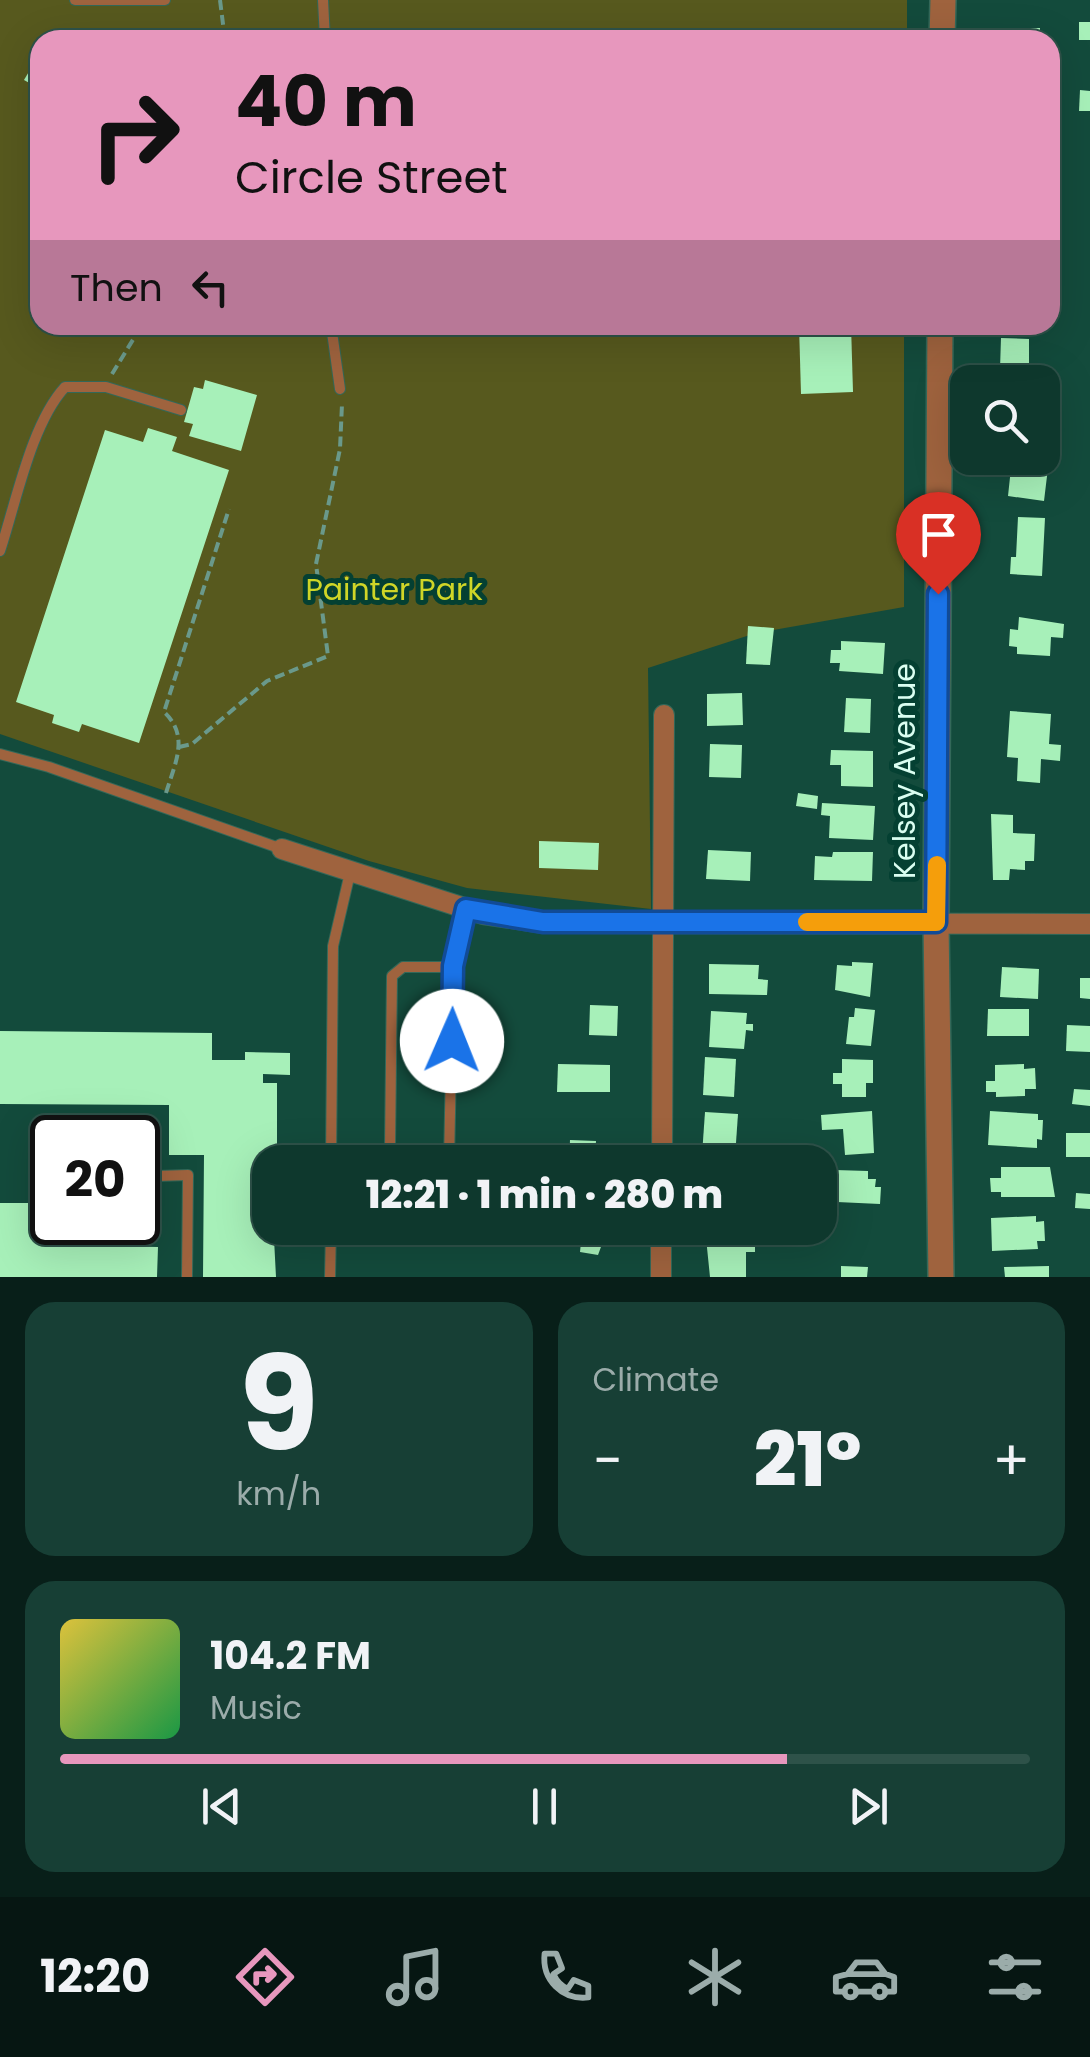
<!DOCTYPE html>
<meta charset="utf-8">
<style>
body{margin:0;font-family:Poppins,sans-serif;background:#173f35;color:#f1f3f6;height:100vh;display:flex;flex-direction:column;font-size:38px;white-space:nowrap}
*{box-sizing:border-box;margin:0}
p{font-size:32px;color:#9bacaa}
.icon{flex:none;width:55px;height:55px;fill:none;stroke:currentColor;stroke-width:2;stroke-linecap:round;stroke-linejoin:round}
.map{position:relative;height:1277px;overflow:hidden}
.details{display:flex;flex-direction:column;gap:25px;padding:25px;background:#081f19;flex:1}
.details>*{flex:none}
.guide{position:absolute;left:30px;top:30px;width:1030px;height:305px;border-radius:30px;box-shadow:0 10px 40px #0002,0 0 0 2px #2e5249;background:#e797bd;color:#111;overflow:hidden}
.controls{position:absolute;left:950px;top:365px;display:grid;gap:20px}
.controls a{display:grid;place-items:center;width:110px;height:110px;border-radius:20px;background:#0e382d;box-shadow:0 10px 40px #0002,0 0 0 2px #2e5249;font-size:50px}
.speed{position:absolute;left:30px;top:1115px;display:flex;gap:20px;font-size:50px;font-weight:700;text-align:center}
.speed>*{display:grid;place-content:center;width:130px;height:130px;border-radius:50%;background:#0e382d;box-shadow:0 10px 40px #0002,0 0 0 2px #2e5249;line-height:1}
.speed .limit{border:5px solid #111;border-radius:15px;background:#fff;color:#111}
.pin{position:absolute;display:grid;place-items:center;width:85px;height:85px;color:#fff;margin:-102px -42px;border-radius:50% 50% 50% 0;rotate:-45deg;box-shadow:0 0 10px #0007}
.pin .icon{rotate:45deg}
.me{position:absolute;width:110px;margin:-55px;rotate:1deg;stroke-linejoin:round;filter:drop-shadow(0 0 8px #0008)}
.turn{display:flex;align-items:center;gap:35px;height:210px;padding:0 40px;font-size:45px}
.turn .icon{width:130px;height:130px;stroke-width:2.5}
.turn b{display:block;font-size:70px;line-height:85px}
.then{display:flex;align-items:center;height:95px;padding:0 40px;background:#0003;gap:20px;font-size:38px}
.big{font-size:75px;font-weight:800;line-height:1.1}
.details .card{flex:1;display:flex;flex-direction:column;justify-content:center;gap:15px;min-width:0;padding:0 35px;border-radius:30px;background:#173f35}
.details .dial{align-items:center;gap:0}
.dial b{font-size:130px;line-height:1}
.song{display:flex;align-items:center;gap:30px}
.cover{width:120px;height:120px;border-radius:15px;background:linear-gradient(135deg,hsl(50 70% 55%),hsl(140 70% 35%))}
.played{height:10px;border-radius:5px;background:linear-gradient(90deg,#e797bd 75%,#2e5249 75%)}
.keys{display:flex;justify-content:space-around;direction:ltr}
.heat{display:flex;justify-content:space-between;align-items:center;font-size:55px;direction:ltr}
.details .tiles{flex:1;display:grid;gap:25px;grid-template-columns:1fr 1fr}
.card:last-child{grid-column:span 2}
.trip{position:absolute;left:252px;top:1145px;width:585px;height:100px;border-radius:30px;background:#0e382d;box-shadow:0 10px 40px #0002,0 0 0 2px #2e5249;font-weight:800;line-height:100px;text-align:center}
.tabs{display:flex;height:160px;justify-content:space-around;align-items:center;background:#061612;color:#9bacaa}
.tabs .icon{width:70px;height:70px}
.tabs .selected{color:#e797bd}
.tabs b{font-size:45px;color:#f1f3f6}
.map>svg:first-child{display:block}
.green{fill:#57591e}
.building{fill:#a7f0b9}
.lines{fill:none;stroke-linecap:round;stroke-linejoin:round}
.service-casing{stroke:#336859;stroke-width:12}
.minor-casing{stroke:#336859;stroke-width:22}
.tertiary-casing{stroke:#336859;stroke-width:28}
.path{stroke:#6a998b;stroke-width:4;stroke-dasharray:10 5;stroke-linecap:butt}
.service{stroke:#9f633e;stroke-width:10}
.minor{stroke:#9f633e;stroke-width:20}
.tertiary{stroke:#9f633e;stroke-width:25}
.route-casing{stroke:#114b97;stroke-width:25}
.route{stroke:#1a73e8;stroke-width:18}
.slow{stroke:#f59e0b;stroke-width:18}
.labels{text-anchor:middle;stroke-width:10;stroke-linejoin:round;paint-order:stroke}
.park-label{font-size:30px;fill:#cfd527;stroke:#044032}
.street-label{font-size:30px;fill:#dafef1;stroke:#044032}
</style>
<div class="map">
<svg width="1090" height="1277" viewBox="0 0 1090 1277">
<rect width="100%" height="100%" fill="#134b3c"/>
<path class="green" d="M 0,0 L 907,0 L 907,40 L 40,40 L 40,325 L 904,325 L 904,607 L 756,633 L 648,668 L 651,909 L 467,888 L 369,861 L 0,734 Z"/>
<g class="building">
<rect x="1079" y="22" width="11" height="18"/>
<path d="M 1040,28 L 1040,40 L 997,40 L 997,29 Z"/>
<path d="M 40,53 L 40,89 L 24,80 Z"/>
<path d="M 1080,90 L 1090,91 L 1090,111 L 1079,111 Z"/>
<path d="M 799,325 L 851,325 L 853,392 L 801,394 Z"/>
<path d="M 1001,338 L 1029,339 L 1029,370 L 1000,369 Z"/>
<path d="M 205,380 L 257,395 L 241,451 L 189,436 L 193,424 L 184,422 L 194,387 L 203,389 Z"/>
<path d="M 148,428 L 177,437 L 172,451 L 229,470 L 139,743 L 82,724 L 79,732 L 52,723 L 54,715 L 16,702 L 105,430 L 143,442 Z"/>
<path d="M 1042,442 L 1051,443 L 1044,501 L 1008,496 L 1011,468 L 1018,469 L 1020,458 L 1042,458 Z"/>
<path d="M 1018,517 L 1045,518 L 1042,576 L 1010,574 L 1011,557 L 1016,557 Z"/>
<path d="M 1019,617 L 1064,624 L 1063,638 L 1051,637 L 1050,656 L 1017,654 L 1017,647 L 1009,646 L 1010,629 L 1018,630 Z"/>
<path d="M 748,626 L 774,628 L 770,665 L 746,664 Z"/>
<path d="M 841,641 L 885,643 L 883,674 L 839,671 L 840,663 L 830,663 L 831,650 L 841,650 Z"/>
<path d="M 742,693 L 743,725 L 707,726 L 707,694 Z"/>
<path d="M 846,698 L 871,699 L 870,733 L 844,732 Z"/>
<path d="M 1010,711 L 1051,714 L 1049,744 L 1061,745 L 1060,761 L 1041,759 L 1040,783 L 1017,781 L 1018,758 L 1007,757 Z"/>
<path d="M 710,744 L 742,745 L 741,778 L 709,777 Z"/>
<path d="M 831,750 L 873,751 L 873,787 L 841,786 L 841,765 L 830,765 Z"/>
<path d="M 798,793 L 818,796 L 817,809 L 796,806 Z"/>
<path d="M 822,803 L 875,806 L 873,840 L 829,838 L 830,816 L 821,815 Z"/>
<path d="M 991,814 L 1013,815 L 1013,833 L 1035,834 L 1034,861 L 1025,861 L 1025,870 L 1010,869 L 1009,880 L 993,880 Z"/>
<path d="M 539,841 L 599,843 L 598,870 L 539,868 Z"/>
<path d="M 708,850 L 751,852 L 750,881 L 706,879 Z"/>
<path d="M 833,852 L 873,852 L 872,881 L 814,880 L 815,856 L 832,857 Z"/>
<path d="M 852,962 L 873,963 L 870,997 L 835,990 L 837,965 L 852,966 Z"/>
<path d="M 709,964 L 759,965 L 758,979 L 768,980 L 767,995 L 709,994 Z"/>
<path d="M 1002,967 L 1039,969 L 1038,999 L 1000,997 Z"/>
<path d="M 1080,978 L 1090,978 L 1090,999 L 1080,998 Z"/>
<path d="M 590,1005 L 618,1006 L 617,1036 L 589,1035 Z"/>
<path d="M 855,1008 L 875,1010 L 871,1046 L 846,1044 L 849,1017 L 854,1017 Z"/>
<path d="M 988,1009 L 1029,1009 L 1029,1036 L 987,1036 Z"/>
<path d="M 711,1011 L 747,1013 L 746,1024 L 753,1024 L 753,1031 L 746,1030 L 744,1049 L 709,1047 Z"/>
<path d="M 1067,1025 L 1090,1026 L 1090,1052 L 1066,1051 Z"/>
<path d="M 0,1031 L 212,1033 L 212,1060 L 245,1060 L 245,1052 L 290,1053 L 290,1075 L 263,1074 L 263,1083 L 277,1083 L 277,1162 L 270,1162 L 276,1277 L 203,1277 L 204,1155 L 169,1155 L 169,1105 L 0,1104 Z"/>
<path d="M 705,1057 L 736,1059 L 734,1097 L 703,1095 Z"/>
<path d="M 842,1059 L 873,1060 L 873,1083 L 866,1083 L 866,1097 L 842,1097 L 842,1084 L 833,1084 L 833,1073 L 842,1073 Z"/>
<path d="M 558,1064 L 610,1065 L 610,1092 L 557,1092 Z"/>
<path d="M 1024,1064 L 1024,1069 L 1035,1068 L 1036,1089 L 1025,1089 L 1025,1096 L 996,1097 L 996,1092 L 986,1092 L 986,1081 L 995,1081 L 995,1065 Z"/>
<path d="M 1074,1089 L 1090,1090 L 1090,1106 L 1072,1104 Z"/>
<path d="M 872,1111 L 874,1153 L 845,1155 L 843,1129 L 822,1130 L 821,1115 Z"/>
<path d="M 990,1111 L 1038,1114 L 1038,1120 L 1043,1120 L 1042,1140 L 1037,1139 L 1037,1148 L 988,1145 Z"/>
<path d="M 705,1112 L 738,1114 L 735,1157 L 702,1155 Z"/>
<rect x="1066" y="1133" width="24" height="24"/>
<path d="M 570,1140 L 596,1141 L 595,1162 L 569,1162 Z"/>
<path d="M 1001,1167 L 1050,1167 L 1055,1197 L 1001,1197 L 1001,1192 L 991,1192 L 990,1178 L 1001,1178 Z"/>
<path d="M 835,1170 L 868,1171 L 868,1179 L 876,1179 L 875,1187 L 881,1187 L 880,1204 L 837,1202 L 836,1208 L 820,1208 L 821,1173 Z"/>
<path d="M 1076,1193 L 1090,1194 L 1090,1209 L 1075,1208 Z"/>
<path d="M 0,1203 L 52,1203 L 52,1222 L 103,1222 L 103,1246 L 158,1247 L 157,1277 L 0,1277 Z"/>
<path d="M 1036,1216 L 1036,1222 L 1044,1221 L 1045,1241 L 1037,1241 L 1038,1249 L 992,1251 L 991,1218 Z"/>
<path d="M 576,1228 L 608,1228 L 598,1255 L 580,1252 L 581,1242 L 574,1241 Z"/>
<path d="M 705,1228 L 746,1228 L 746,1238 L 755,1239 L 755,1252 L 746,1252 L 746,1277 L 710,1277 Z"/>
<path d="M 841,1266 L 868,1267 L 867,1277 L 841,1277 Z"/>
<path d="M 1049,1266 L 1049,1277 L 1005,1277 L 1004,1267 Z"/>
</g>
<g class="lines">
<g class="service-casing">
<g id="service">
<path d="M 75,0 L 165,0"/>
<path d="M 323,0 L 325,40"/>
<path d="M 331,325 L 340,389"/>
<path d="M 0,551 C 16,503 31,424 65,387 L 106,387 L 181,410"/>
<path d="M 0,754 L 49,767 L 282,849"/>
<path d="M 331,1162 L 333,946 L 350,873"/>
<path d="M 395,1162 L 390,1146 L 392,976 L 403,967 L 453,967"/>
<path d="M 449,1162 L 453,967 L 465,909"/>
<path d="M 157,1176 L 188,1175 L 187,1277"/>
<path d="M 330,1277 L 331,1228"/>
</g>
</g>
<g class="minor-casing">
<g id="minor">
<path d="M 282,849 L 483,914 L 543,923 L 1090,924"/>
<path d="M 662,1162 L 664,715"/>
<path d="M 661,1277 L 661,1228"/>
</g>
</g>
<g class="tertiary-casing">
<g id="tertiary">
<path d="M 942,40 L 943,0"/>
<path d="M 940,325 L 936,922 L 941,1277"/>
</g>
</g>
<g class="path">
<path d="M 220,0 L 225,40"/>
<path d="M 112,374 L 142,325"/>
<path d="M 179,747 L 192,744 L 267,681 L 328,656 L 316,564 L 340,449 L 342,404"/>
<path d="M 166,793 C 175,763 190,736 164,712 L 229,509"/>
</g>
<use href="#service" class="service"/>
<use href="#minor" class="minor"/>
<use href="#tertiary" class="tertiary"/>
</g>
<g class="lines">
<g class="route-casing">
<path id="route" d="M 452,1041 L 453,966 L 466,909 L 543,922 L 936,922 L 938,594"/>
</g>
<use href="#route" class="route"/>
<path class="slow" d="M 807,922 L 936,922 L 937,865"/>
</g>
<g class="labels">
<g class="park-label">
<text x="394" y="600">Painter Park</text>
</g>
<g class="street-label">
<text transform="translate(905 771) rotate(-90)" y="10">Kelsey Avenue</text>
</g>
</g>
</svg>
<div class="controls">
<a><svg class="icon" aria-label="search" viewBox="0 0 24 24"><circle cx="10" cy="10" r="6"/><path d="M15 15l6 6"/></svg></a>
</div>
<div class="speed"><div class="limit">20</div></div>
<div class="pin" style="left:938px;top:594px;background:#d93025"><svg class="icon" aria-label="arrive" viewBox="0 0 24 24"><path d="M6 21V4h12l-3 4 3 4H6"/></svg></div>
<svg class="me" style="left:452px;top:1041px" viewBox="-20 -20 40 40"><circle r="19" fill="#fff"/><path d="M0-13L10 11 0 6-10 11z" fill="#1a73e8"/></svg>
<div class="trip">12:21 · 1 min · 280 m</div>
<div class="guide">
<div class="turn"><svg class="icon" aria-label="right" viewBox="0 0 24 24"><path d="M7 20v-9h11M14 6l5 5-5 5"/></svg><div><b>40 m</b>Circle Street</div></div>
<div class="then">Then<svg class="icon" aria-label="left" viewBox="0 0 24 24"><path d="M17 20v-9H6M10 6l-5 5 5 5"/></svg></div>
</div>
</div>
<section class="details">
<div class="tiles">
<div class="card dial"><b>9</b><p>km/h</p></div>
<div class="card"><p>Climate</p>
<div class="heat"><a>−</a><b class="big">21°</b><a>+</a></div>
</div>
<div class="card">
<div class="song"><i class="cover"></i><div><b>104.2 FM</b><p>Music</p></div></div>
<div class="played"></div>
<div class="keys"><svg class="icon" aria-label="previous" viewBox="0 0 24 24"><path d="M18 5L8 12l10 7zM5 5v14"/></svg><svg class="icon" aria-label="pause" viewBox="0 0 24 24"><path d="M8 5v14M16 5v14"/></svg><svg class="icon" aria-label="next" viewBox="0 0 24 24"><path d="M6 5l10 7-10 7zM19 5v14"/></svg></div>
</div>
</div>
</section>
<nav class="tabs">
<b>12:20</b>
<svg class="icon selected" aria-label="directions" viewBox="0 0 24 24"><path d="M12 3l9 9-9 9-9-9zM9 14v-3h6M13 9l2 2-2 2"/></svg>
<svg class="icon" aria-label="music" viewBox="0 0 24 24"><path d="M9 18V5l10-2v13"/><circle cx="6" cy="18" r="3"/><circle cx="16" cy="16" r="3"/></svg>
<svg class="icon" aria-label="phone" viewBox="0 0 24 24"><path d="M5 4h4l2 5-3 2q2 4 5 5l2-3 5 2v4C11 20 4 13 5 4z"/></svg>
<svg class="icon" aria-label="climate" viewBox="0 0 24 24"><path d="M12 3v18M4 7l16 10M4 17L20 7"/></svg>
<svg class="icon" aria-label="car" viewBox="0 0 24 24"><path d="M5 17H2v-5l4-1 3-4h7l3 4 3 1v5h-3M9 17h6M6 11h13"/><circle cx="7" cy="17" r="2"/><circle cx="17" cy="17" r="2"/></svg>
<svg class="icon" aria-label="filters" viewBox="0 0 24 24"><path d="M4 7h16M4 17h16"/><circle cx="9" cy="7" r="2"/><circle cx="15" cy="17" r="2"/></svg>
</nav>
